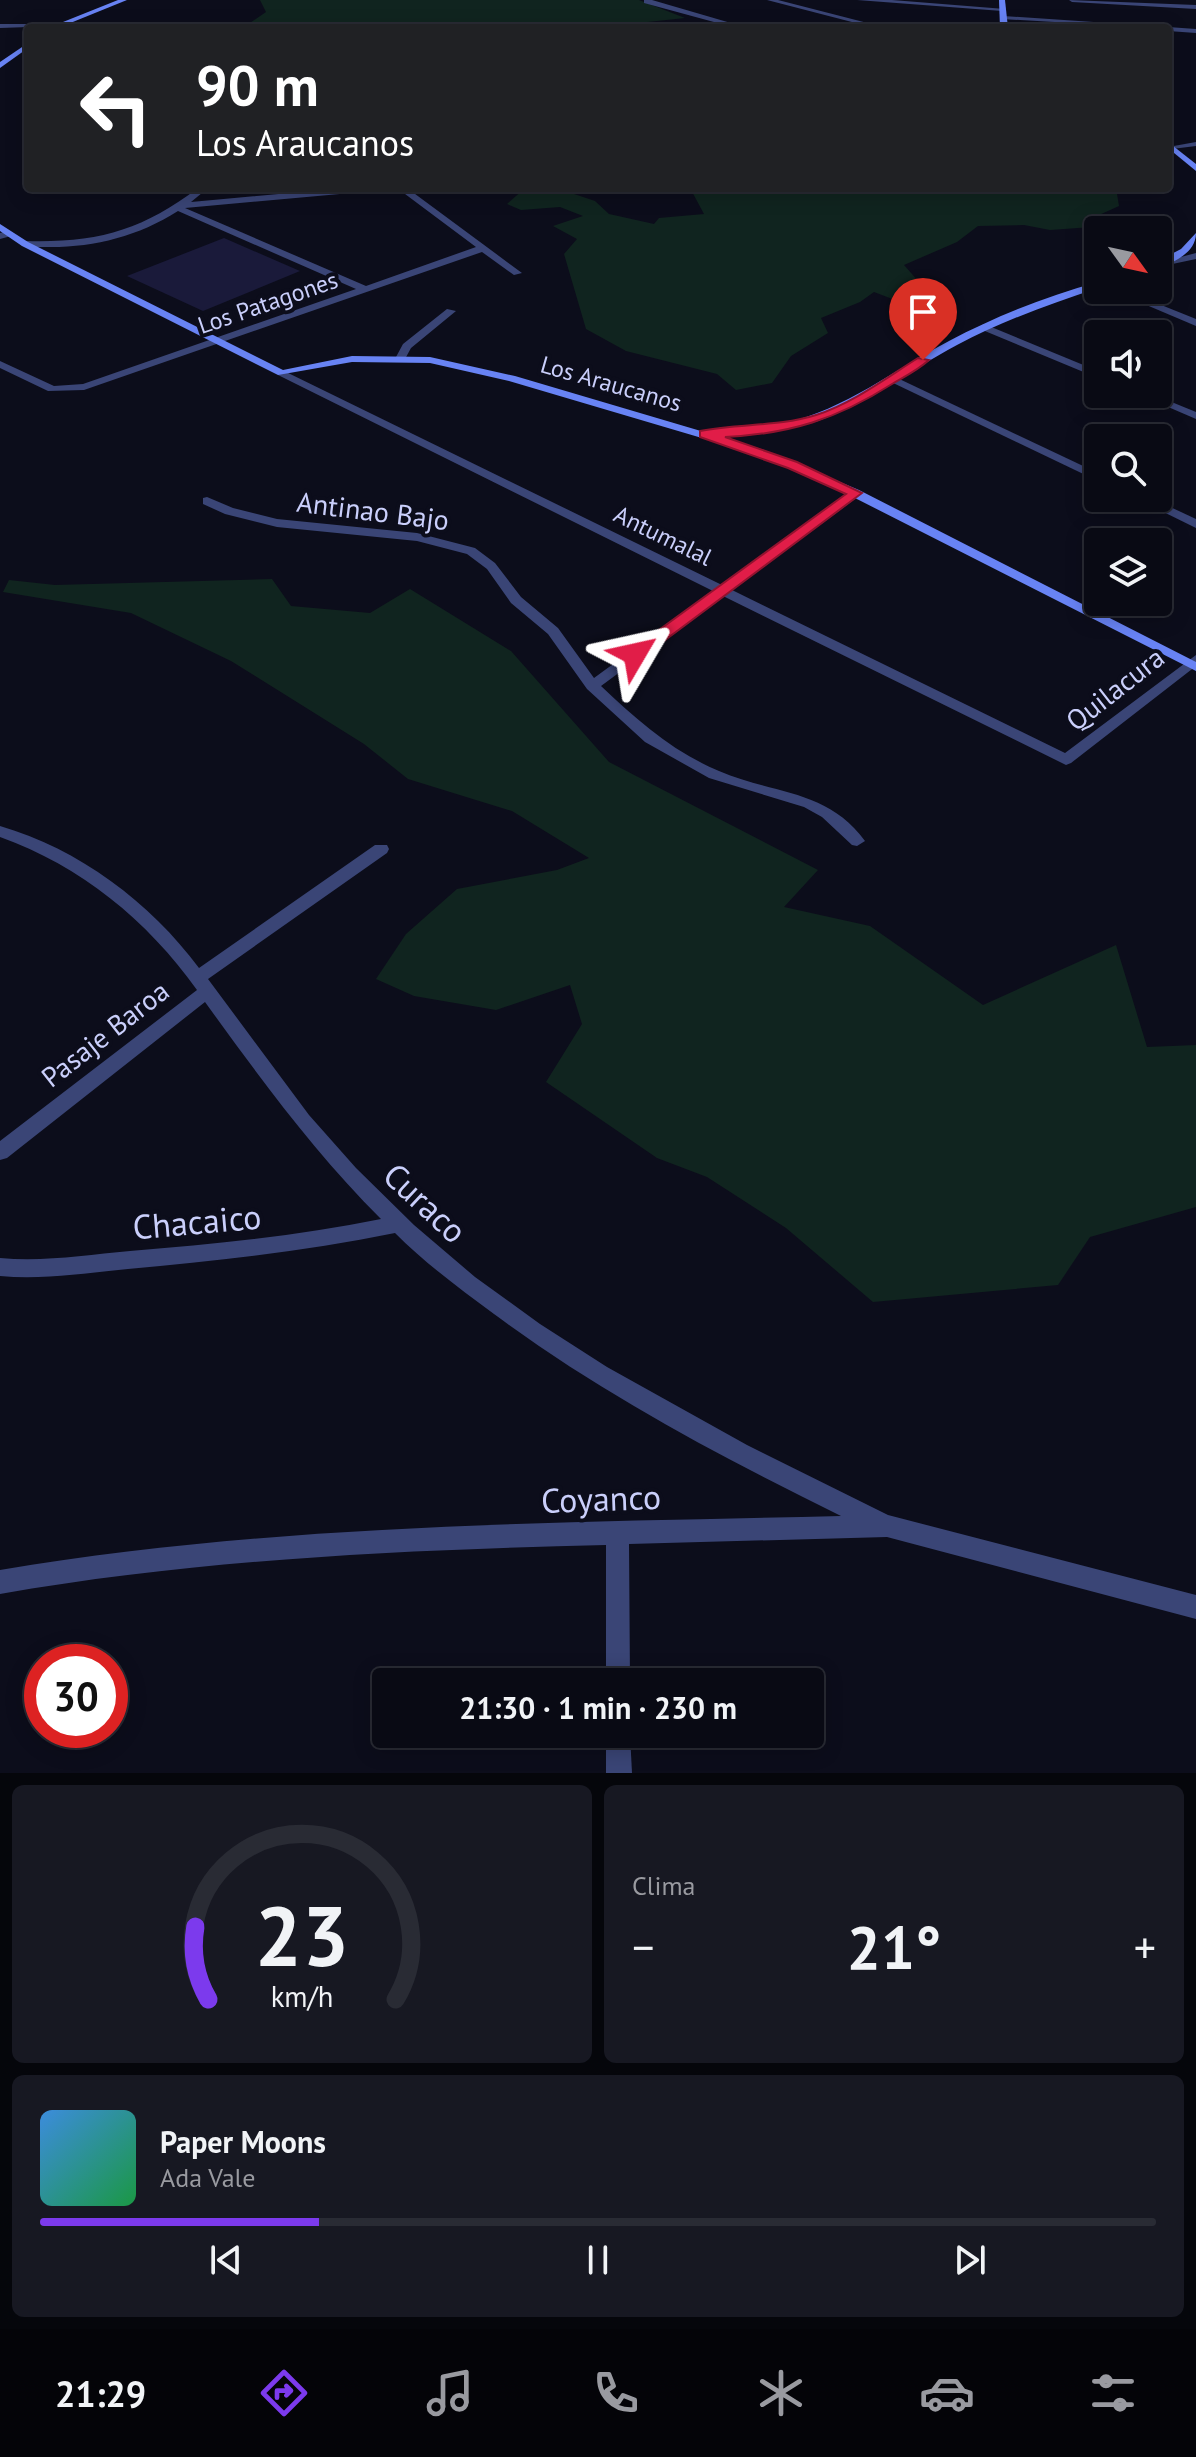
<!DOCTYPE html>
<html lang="es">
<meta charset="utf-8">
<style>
body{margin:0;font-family:"PT Sans",sans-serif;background:#171822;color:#f1f3f6;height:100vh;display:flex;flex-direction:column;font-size:30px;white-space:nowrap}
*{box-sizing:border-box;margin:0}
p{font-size:26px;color:#999aa0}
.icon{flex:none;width:44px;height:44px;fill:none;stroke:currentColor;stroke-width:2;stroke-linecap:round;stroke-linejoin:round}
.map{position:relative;height:1773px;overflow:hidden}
.details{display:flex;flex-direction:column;gap:12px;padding:12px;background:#05060b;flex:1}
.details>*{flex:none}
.top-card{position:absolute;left:24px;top:24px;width:1148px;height:168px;border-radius:8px;box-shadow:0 4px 20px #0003,0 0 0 2px #292b34;background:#202124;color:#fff;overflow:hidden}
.needle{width:52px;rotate:123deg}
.fabs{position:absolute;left:1084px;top:216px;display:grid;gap:16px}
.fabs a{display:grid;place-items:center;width:88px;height:88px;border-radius:8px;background:#090a14;box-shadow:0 4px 20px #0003,0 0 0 2px #292b34;font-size:40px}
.speed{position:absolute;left:24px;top:1644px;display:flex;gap:16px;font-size:40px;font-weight:700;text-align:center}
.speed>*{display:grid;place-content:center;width:104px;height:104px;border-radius:50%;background:#090a14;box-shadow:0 4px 20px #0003,0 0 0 2px #292b34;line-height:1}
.speed .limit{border:12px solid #d22;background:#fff;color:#111}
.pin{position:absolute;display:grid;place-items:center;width:68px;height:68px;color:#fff;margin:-82px -34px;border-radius:50% 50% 50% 0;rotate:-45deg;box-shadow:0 0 8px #0007}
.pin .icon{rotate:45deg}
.me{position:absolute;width:88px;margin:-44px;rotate:54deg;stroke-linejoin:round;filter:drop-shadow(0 0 6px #0008)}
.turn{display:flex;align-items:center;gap:28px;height:168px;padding:0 40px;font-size:36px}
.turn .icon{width:104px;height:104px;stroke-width:2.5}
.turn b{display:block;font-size:56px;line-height:68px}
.big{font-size:60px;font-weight:600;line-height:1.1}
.details .card{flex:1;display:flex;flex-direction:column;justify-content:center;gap:12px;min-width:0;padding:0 28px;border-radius:12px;background:#171822}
.details .dial{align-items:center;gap:0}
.dial svg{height:208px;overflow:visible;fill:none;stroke:#292b34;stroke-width:7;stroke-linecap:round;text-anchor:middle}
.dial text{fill:#f1f3f6;stroke:none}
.song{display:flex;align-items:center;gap:24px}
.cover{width:96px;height:96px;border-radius:12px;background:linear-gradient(135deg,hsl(210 70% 55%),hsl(140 70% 35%))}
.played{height:8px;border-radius:4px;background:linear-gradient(90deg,#7c3aed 25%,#292b34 25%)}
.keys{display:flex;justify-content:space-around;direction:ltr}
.heat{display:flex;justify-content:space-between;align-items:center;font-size:44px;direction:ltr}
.details .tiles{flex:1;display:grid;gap:12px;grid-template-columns:1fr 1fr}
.card:last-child{grid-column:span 2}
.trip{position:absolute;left:372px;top:1668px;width:452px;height:80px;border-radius:8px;background:#090a14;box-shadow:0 4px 20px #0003,0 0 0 2px #292b34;font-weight:600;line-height:80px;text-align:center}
.dock{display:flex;height:128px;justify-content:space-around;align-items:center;background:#040408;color:#999aa0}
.dock .icon{width:56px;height:56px}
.dock .on{color:#7c3aed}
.dock b{font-size:36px;color:#f1f3f6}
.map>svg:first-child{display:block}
.green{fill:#10241f}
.building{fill:#1a1a3a}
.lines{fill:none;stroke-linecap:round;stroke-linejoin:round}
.street{fill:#3a4576;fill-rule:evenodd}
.secondary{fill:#6883f4;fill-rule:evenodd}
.route{fill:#e11d48;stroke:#92132f;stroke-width:2}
.labels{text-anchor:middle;stroke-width:8;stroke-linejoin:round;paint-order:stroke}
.far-street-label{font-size:24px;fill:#cacffb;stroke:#0c0d1b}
.street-label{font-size:28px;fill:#cacffb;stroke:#0c0d1b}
.near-street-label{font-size:34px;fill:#cacffb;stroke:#0c0d1b}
</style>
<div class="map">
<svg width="1196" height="1773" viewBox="0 0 1196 1773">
<rect width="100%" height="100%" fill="#0c0d1b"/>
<g class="green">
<path d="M 260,0 L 639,0 L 685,18 L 629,24 L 630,28 L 248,28 L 247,25 L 266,12 Z"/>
<path d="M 690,188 L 1116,188 L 1119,206 L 1088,220 L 1092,227 L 1050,230 L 1024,225 L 978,226 L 957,242 L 904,265 L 919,282 L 895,300 L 874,292 L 860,302 L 821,318 L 828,333 L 791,356 L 772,383 L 736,390 L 717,374 L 626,351 L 586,329 L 564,254 L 577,239 L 553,226 L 583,216 L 560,207 L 521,210 L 507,204 L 524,189 L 562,190 L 595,201 L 609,214 L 654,224 L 659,218 L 704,214 Z"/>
<path d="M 272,579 L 291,606 L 370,613 L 410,589 L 511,651 L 609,762 L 818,870 L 784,907 L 870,926 L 983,1005 L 1116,945 L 1147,1047 L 1196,1045 L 1196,1207 L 1090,1237 L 1058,1285 L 873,1302 L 786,1228 L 707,1177 L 657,1158 L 546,1082 L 582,1024 L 570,985 L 496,1010 L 414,996 L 376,979 L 406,934 L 457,889 L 557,870 L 589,858 L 512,811 L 408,779 L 364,744 L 231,661 L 131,613 L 3,592 L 9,580 L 55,585 Z"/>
</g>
<path class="building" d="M 224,238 L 300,271 L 203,311 L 127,276 Z"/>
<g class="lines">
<g class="street">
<path d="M 644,0 L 652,0 L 748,28 L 736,28 L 644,3 Z"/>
<path d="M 767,0 L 778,0 L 887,28 L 875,28 Z"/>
<path d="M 857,0 L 892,0 L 1005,9 L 1002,11 Z"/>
<path d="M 1069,0 L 1196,5 L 1196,9 L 1072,2 Z"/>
<path d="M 1003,16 L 1153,26 L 1157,28 L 1001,19 Z"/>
<path d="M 0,24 L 55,24 L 58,26 L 0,28 Z"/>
<path d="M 1168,27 L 1196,29 L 1196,33 L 1168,31 L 1168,28 L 1165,28 Z"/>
<path d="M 1196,142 L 1196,146 L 1172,149 L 1168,147 Z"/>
<path d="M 198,188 L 208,188 L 191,202 L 344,188 L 377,188 L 373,191 L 185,208 L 366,286 L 476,247 L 397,188 L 407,188 L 522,273 L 514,275 L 482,252 L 84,390 L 48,391 L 0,368 L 0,361 L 54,386 L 83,384 L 356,289 L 178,211 C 137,237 92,248 45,247 C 36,247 28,248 20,244 L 25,241 C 97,243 141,231 198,188 Z"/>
<path d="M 8,231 L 11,232 L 11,236 L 0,239 L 0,233 Z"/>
<path d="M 1196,253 L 1196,259 L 1163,266 L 1158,263 Z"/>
<path d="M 1111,290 L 1124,290 L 1196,319 L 1196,326 Z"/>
<path d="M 447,309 L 456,311 L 411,348 L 405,359 L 397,359 L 396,357 L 403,344 Z"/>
<path d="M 984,324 L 1098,371 L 1098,378 L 980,329 L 979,327 Z"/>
<path d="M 282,370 L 722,585 L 851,490 L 859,490 L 859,496 L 732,590 L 1065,753 L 1196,655 L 1196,666 L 1071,763 L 1066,765 L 723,596 L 601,686 C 637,720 673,752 719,771 C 772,794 828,789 865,841 L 857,846 L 852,845 L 822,817 L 804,807 L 709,778 L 645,742 L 587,689 L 548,634 L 511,603 L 487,569 L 467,554 L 417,541 L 277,527 L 225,514 L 203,504 L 203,498 L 207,497 L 233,508 L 277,519 L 417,533 L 475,548 L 495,563 L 521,597 L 558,628 L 594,678 L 713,591 L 278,375 L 278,371 Z"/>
<path d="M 893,376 L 1098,473 L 1098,481 L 889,381 L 889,377 Z"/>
<path d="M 1138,394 L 1152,394 L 1196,412 L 1196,419 Z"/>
<path d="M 1135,498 L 1151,498 L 1196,519 L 1196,528 Z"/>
<path d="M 0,826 C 79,849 150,902 199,968 L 375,845 L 387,845 L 389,849 L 387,853 L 208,979 L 309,1115 L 356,1168 L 414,1225 L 475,1277 L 540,1324 L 607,1367 L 747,1445 L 888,1515 L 1196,1595 L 1196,1619 L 887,1537 L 629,1544 L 630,1682 L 606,1682 L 606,1545 C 403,1550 200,1559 0,1594 L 0,1570 C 278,1523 561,1523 841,1516 C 721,1457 602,1394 494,1314 C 460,1289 425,1263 395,1233 C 307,1251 218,1261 128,1269 C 85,1273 43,1280 0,1276 L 0,1258 C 44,1262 86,1255 130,1251 C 214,1244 298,1236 381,1219 C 314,1152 260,1078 205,1002 L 7,1158 L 0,1160 L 0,1141 L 197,990 C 147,920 81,866 0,837 Z"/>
<path d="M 606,1734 L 630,1734 L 632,1773 L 606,1773 Z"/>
</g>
<g class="secondary">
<path d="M 118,0 L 127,0 L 58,28 L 48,28 Z"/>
<path d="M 999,0 L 1005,0 L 1008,28 L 1000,28 Z"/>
<path d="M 28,43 L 28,48 L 0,68 L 0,62 Z"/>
<path d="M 1168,142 L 1196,164 L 1196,171 L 1168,148 Z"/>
<path d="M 0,224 L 28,242 L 283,370 L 352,356 L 430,357 L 515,376 L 711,434 L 717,431 C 740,429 762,428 784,423 C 845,410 895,369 949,341 C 996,316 1047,296 1098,282 L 1098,288 C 1050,304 1002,321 957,345 C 910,370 868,403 818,421 C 786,431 755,435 722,437 L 764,450 L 859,490 L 1196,662 L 1196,671 L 851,496 L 756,454 L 509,381 L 430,363 L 352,362 L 278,375 L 22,246 L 0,231 Z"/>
<path d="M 1196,233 C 1196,253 1174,262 1158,268 L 1158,261 L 1181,249 Z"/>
</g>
</g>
<path class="route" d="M 918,358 L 929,360 C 918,370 904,377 892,384 C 837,419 790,434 725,437 L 797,462 L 862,493 L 641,658 L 630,658 L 630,651 L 846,494 L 788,468 L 700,437 L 700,431 C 739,423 778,427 816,415 C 853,403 886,378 918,358 Z"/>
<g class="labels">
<g class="far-street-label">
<text transform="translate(268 303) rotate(-19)" y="8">Los Patagones</text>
<text transform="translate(611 384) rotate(16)" y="8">Los Araucanos</text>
<text transform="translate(663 536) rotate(26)" y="8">Antumalal</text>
</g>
<g class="street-label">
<text transform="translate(373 511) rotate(7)" y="10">Antinao Bajo</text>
<text transform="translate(1115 689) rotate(-38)" y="10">Quilacura</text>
<text transform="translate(105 1034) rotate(-38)" y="10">Pasaje Baroa</text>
</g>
<g class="near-street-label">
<text transform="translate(425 1203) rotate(43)" y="12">Curaco</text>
<text transform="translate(197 1222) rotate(-5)" y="12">Chacaico</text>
<text transform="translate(601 1499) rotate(-2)" y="12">Coyanco</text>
</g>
</g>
</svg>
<div class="fabs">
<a><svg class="needle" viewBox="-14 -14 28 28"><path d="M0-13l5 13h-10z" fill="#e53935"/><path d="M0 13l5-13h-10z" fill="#999aa0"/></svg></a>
<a><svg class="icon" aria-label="sound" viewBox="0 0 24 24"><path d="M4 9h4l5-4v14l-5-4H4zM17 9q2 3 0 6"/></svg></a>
<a><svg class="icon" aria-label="search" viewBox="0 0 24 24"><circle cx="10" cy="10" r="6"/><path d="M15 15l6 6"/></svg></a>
<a><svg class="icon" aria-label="layers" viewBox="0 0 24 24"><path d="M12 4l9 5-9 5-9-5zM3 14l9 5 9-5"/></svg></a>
</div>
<div class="speed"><div class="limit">30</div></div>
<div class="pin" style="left:923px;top:360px;background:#d93025"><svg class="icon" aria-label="arrive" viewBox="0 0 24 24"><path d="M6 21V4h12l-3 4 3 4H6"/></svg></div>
<svg class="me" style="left:635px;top:654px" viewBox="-20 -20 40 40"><path d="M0-17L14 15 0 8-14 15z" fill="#e11d48" stroke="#fff" stroke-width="4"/></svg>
<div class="trip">21:30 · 1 min · 230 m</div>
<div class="top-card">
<div class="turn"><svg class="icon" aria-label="left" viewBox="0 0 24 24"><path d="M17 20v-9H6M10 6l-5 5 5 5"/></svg><div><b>90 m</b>Los Araucanos</div></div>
</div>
</div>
<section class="details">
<div class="tiles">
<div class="card dial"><svg viewBox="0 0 100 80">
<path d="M14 69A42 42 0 1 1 86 69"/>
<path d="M14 69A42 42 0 0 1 9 41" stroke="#7c3aed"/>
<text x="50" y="56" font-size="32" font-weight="700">23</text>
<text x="50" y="72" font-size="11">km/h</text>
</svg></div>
<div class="card"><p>Clima</p>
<div class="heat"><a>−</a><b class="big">21°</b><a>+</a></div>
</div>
<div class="card">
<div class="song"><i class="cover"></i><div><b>Paper Moons</b><p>Ada Vale</p></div></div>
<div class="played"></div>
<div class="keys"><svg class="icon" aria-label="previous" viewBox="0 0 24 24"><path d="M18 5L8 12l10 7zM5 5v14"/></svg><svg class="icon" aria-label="pause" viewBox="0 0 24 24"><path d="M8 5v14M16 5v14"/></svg><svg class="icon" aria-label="next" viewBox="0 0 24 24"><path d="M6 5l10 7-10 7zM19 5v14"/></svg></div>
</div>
</div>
</section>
<nav class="dock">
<b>21:29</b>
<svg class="icon on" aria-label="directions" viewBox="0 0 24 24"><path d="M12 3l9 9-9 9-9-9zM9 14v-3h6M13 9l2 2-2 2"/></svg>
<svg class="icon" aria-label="music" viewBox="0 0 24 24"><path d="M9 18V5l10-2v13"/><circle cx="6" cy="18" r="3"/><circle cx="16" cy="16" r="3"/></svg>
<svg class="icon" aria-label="phone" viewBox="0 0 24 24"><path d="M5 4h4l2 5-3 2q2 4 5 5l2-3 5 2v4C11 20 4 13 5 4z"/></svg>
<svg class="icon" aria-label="climate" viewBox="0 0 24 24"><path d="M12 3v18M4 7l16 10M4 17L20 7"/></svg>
<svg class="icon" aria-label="car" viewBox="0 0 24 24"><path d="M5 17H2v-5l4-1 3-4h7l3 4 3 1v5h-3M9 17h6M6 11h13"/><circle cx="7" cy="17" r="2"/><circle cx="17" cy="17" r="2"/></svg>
<svg class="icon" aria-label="filters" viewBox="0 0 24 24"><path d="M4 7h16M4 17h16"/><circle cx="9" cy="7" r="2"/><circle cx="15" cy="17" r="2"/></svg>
</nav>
